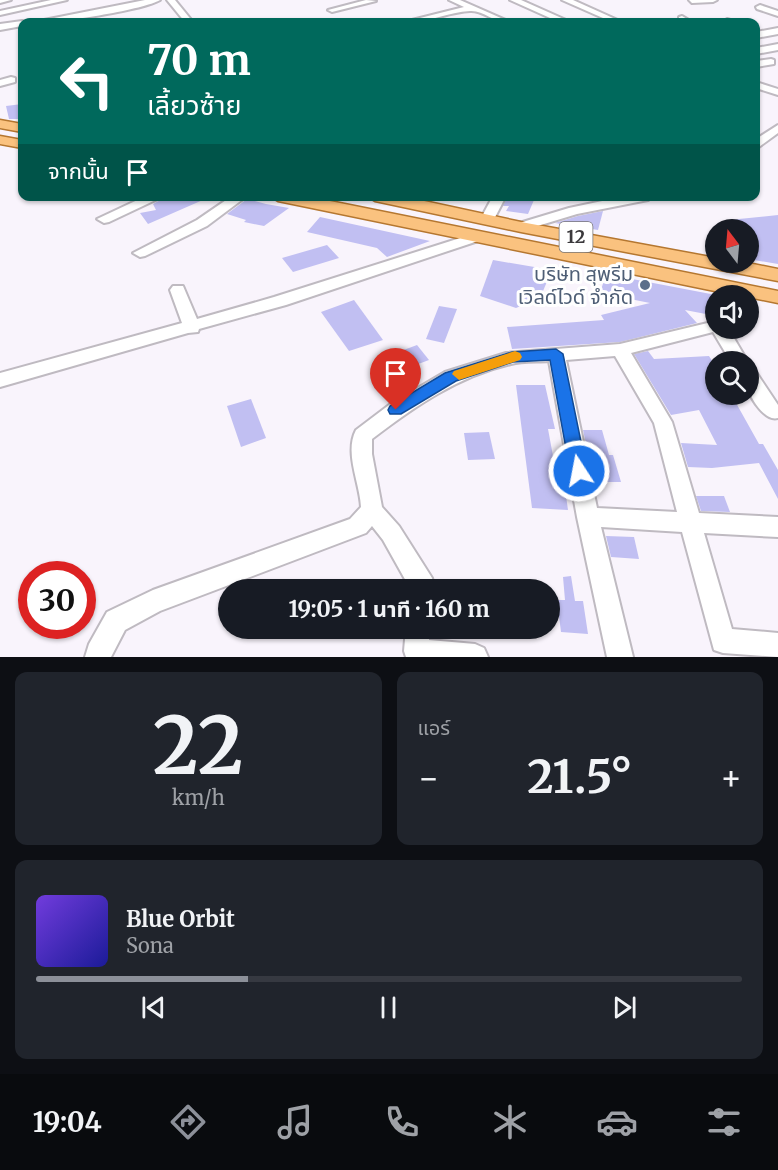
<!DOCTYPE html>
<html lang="th">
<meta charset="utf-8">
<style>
body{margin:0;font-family:Merriweather,"Noto Sans Thai",serif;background:#20242c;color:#f1f3f6;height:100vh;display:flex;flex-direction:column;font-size:22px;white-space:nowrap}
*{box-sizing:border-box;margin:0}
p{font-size:20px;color:#9ea1a6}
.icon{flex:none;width:33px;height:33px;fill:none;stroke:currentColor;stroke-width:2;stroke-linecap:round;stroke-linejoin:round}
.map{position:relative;height:657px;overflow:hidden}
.panel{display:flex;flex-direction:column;gap:15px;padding:15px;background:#0d0f14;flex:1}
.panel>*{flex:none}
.guide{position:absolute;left:18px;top:18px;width:742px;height:183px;border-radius:12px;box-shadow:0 2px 4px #0004;background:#00695c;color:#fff;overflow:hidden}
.needle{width:39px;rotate:344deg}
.controls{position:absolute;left:705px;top:219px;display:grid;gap:12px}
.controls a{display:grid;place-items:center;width:54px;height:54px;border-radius:50%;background:#171b24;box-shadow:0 2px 4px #0004;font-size:30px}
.speed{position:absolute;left:18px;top:561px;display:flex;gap:12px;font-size:30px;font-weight:700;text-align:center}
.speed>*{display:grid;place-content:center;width:78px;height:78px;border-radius:50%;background:#171b24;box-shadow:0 2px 4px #0004;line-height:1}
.speed .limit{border:9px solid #d22;background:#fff;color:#111}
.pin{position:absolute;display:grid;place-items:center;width:51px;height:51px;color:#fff;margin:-62px -26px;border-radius:50% 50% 50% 0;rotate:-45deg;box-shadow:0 0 6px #0007}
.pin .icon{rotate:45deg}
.me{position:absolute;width:66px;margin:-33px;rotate:349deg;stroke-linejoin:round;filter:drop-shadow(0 0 4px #0008)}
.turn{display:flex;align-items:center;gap:21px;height:126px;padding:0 30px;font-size:27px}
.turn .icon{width:78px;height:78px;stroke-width:2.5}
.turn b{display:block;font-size:42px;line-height:51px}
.then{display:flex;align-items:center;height:57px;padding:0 30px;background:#0003;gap:12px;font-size:22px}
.big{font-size:45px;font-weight:700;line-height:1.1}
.panel .card{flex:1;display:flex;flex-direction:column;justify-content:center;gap:9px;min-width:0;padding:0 21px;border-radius:12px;background:#20242c}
.panel .dial{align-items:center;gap:0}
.dial b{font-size:78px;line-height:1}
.song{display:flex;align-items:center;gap:18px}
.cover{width:72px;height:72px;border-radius:9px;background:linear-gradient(135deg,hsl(260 70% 55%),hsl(240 70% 35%))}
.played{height:6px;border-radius:3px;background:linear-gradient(90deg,#8c9099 30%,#363941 30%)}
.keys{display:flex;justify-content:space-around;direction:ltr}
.heat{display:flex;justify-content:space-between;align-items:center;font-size:33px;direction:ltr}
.panel .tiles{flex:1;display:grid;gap:15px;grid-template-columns:1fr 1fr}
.card:last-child{grid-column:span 2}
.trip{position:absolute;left:218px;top:579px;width:342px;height:60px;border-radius:30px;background:#171b24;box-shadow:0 2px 4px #0004;font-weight:700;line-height:60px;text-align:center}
.dock{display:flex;height:96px;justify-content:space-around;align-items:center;background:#090b0e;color:#9ea1a6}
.dock .icon{width:42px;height:42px}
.dock .active{color:#8c9099}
.dock b{font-size:27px;color:#f1f3f6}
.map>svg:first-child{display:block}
.building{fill:#c1bff2}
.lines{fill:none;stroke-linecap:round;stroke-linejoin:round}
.minor-casing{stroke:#bfbac1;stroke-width:4}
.major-casing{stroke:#b57730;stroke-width:3}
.minor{fill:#fff;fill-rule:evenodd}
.major{fill:#fac27f;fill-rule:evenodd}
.route{fill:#1a73e8;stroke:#114b97;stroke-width:1.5}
.slow{fill:#f59e0b}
.service-dot{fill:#5c6f8a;stroke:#fff;stroke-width:2}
.labels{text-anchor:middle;stroke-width:6;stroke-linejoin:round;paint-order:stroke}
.shield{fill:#fff;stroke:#767476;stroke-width:1.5}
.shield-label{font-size:18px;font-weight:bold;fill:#3b393c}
.service-label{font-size:20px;fill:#4e5e75;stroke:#fff;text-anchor:end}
</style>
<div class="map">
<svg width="778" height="657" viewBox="0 0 778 657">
<rect width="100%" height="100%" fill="#f9f4fc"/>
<g class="building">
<path d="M 22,104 L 22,119 L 9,119 L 6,106 Z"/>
<path d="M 508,196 L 534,200 L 528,214 L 506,211 L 509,206 L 503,206 Z"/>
<path d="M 166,197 L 166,196 L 212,196 L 148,224 L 140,213 L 156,210 L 153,204 Z"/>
<path d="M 247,199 L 266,204 L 289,208 L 264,226 L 244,222 L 246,220 L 227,214 Z"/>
<path d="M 603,211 L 598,230 L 555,223 L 578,216 Z"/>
<path d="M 778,215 L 778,264 L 748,259 L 748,230 L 741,230 L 729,220 Z"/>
<path d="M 320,217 L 430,241 L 387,257 L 377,248 L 307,232 Z"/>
<path d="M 327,245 L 339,258 L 293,272 L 282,258 Z"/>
<path d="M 493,260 L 552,270 L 540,298 L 516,308 L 480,296 Z"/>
<path d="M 606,274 L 716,295 L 716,316 L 685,310 L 697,323 L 620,342 L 512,349 L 507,327 L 604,320 L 601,315 L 650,303 L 600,293 Z"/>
<path d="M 354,300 L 383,340 L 349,351 L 321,312 Z"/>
<path d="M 439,306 L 457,309 L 444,343 L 426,339 Z"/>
<path d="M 417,345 L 429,360 L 413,366 L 401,351 Z"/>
<path d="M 648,351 L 654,359 L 709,356 L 716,367 L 716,394 L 731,394 L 759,444 L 763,444 L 778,470 L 778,499 L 759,463 L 712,468 L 688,467 L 681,443 L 717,445 L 699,410 L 671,415 L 634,354 Z"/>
<path d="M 516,385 L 545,385 L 555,429 L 548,429 L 553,456 L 564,456 L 568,482 L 564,482 L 568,510 L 532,508 Z"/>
<path d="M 251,399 L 266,438 L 241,447 L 227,406 Z"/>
<path d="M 583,430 L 602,430 L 609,455 L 613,455 L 621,482 L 594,482 Z"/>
<path d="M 489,432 L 495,459 L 468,460 L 464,433 Z"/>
<path d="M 696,496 L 724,496 L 730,512 L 701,511 Z"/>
<path d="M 606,536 L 634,537 L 639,559 L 611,557 Z"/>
<path d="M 571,576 L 575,601 L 583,601 L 588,634 L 561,632 L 557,600 L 565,600 L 563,577 Z"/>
</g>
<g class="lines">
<g class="minor-casing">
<g id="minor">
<path d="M 0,0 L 11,0 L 0,3 Z"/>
<path d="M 51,0 L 67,0 L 0,15 L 0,11 Z"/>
<path d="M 145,0 L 160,0 C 143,10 55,24 34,22 Z"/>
<path d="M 167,0 L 175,0 L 193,22 L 185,22 Z"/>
<path d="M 366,0 L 376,1 L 332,12 L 328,10 Z"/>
<path d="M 449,0 L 460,0 L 510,22 C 495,24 484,10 470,11 C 447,12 426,24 404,22 L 464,7 Z"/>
<path d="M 510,0 L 521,0 L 566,20 L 559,22 Z"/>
<path d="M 562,0 L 573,0 L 622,22 L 612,22 Z"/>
<path d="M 689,0 L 717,0 L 713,2 L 692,3 Z"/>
<path d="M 760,5 L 778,11 L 778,16 L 757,9 L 756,7 Z"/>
<path d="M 682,16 L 692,22 L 679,21 L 679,17 Z"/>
<path d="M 727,19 L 737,22 L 723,22 Z"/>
<path d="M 22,21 L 25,22 L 22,22 L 22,26 L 0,30 L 0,24 Z"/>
<path d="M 778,28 L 778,34 L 756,38 L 756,32 Z"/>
<path d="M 778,44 L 778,50 L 756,54 L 756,48 Z"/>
<path d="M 771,59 L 774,60 L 774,64 L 756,67 L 756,61 Z"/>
<path d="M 11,77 L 15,78 L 15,82 L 0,86 L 0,80 Z"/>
<path d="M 756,82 L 778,89 L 778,95 L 756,88 Z"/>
<path d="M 778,125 L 778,133 L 756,149 L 756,139 Z"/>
<path d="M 146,196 L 164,196 L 109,222 L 104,223 L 97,219 Z"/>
<path d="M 232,196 L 247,196 L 207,226 L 145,256 L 140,257 L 133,253 L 197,220 Z"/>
<path d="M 493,196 L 506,196 L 492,223 L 482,223 L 480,220 Z"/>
<path d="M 626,196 L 654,196 L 648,200 L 577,214 L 521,231 L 514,227 L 516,224 L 569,208 Z"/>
<path d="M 476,233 L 483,237 L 481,240 L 286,305 L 199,329 L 198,332 L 188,333 L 0,387 L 0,373 L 182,323 L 170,290 L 173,286 L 183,286 L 197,319 L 274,297 Z"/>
<path d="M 716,321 L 716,328 L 728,328 L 748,362 L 731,362 L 713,332 L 631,353 L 672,422 L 699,513 L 778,517 L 778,537 L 704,533 L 732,629 L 778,633 L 778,657 L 723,653 L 714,650 L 682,532 L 601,527 L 633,657 L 607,657 L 577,517 L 549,361 C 537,362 523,361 511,364 C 459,376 415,406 372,439 L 372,454 L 382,507 L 399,526 L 432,578 L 435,590 L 411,590 L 383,540 L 372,526 L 366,533 L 160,611 L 125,630 L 111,657 L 85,657 L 89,644 L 107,612 L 153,590 L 350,519 L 361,507 C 360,483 344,453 356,430 L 389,405 L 445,372 L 506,353 L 620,344 ZM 615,356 L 654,423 L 677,512 L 597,508 L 566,360 Z"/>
<path d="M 748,368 L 754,369 L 778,405 L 778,418 C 766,422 751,400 748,388 C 747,382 748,374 748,368 Z"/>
<path d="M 406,628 L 430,628 L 429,640 L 475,644 L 484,648 L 488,657 L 406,657 L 404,651 Z"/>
</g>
</g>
<g class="major-casing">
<g id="major">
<path d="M 0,120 L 22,124 L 22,132 L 0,128 Z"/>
<path d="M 0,136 L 22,140 L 22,148 L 0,144 Z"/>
<path d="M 270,196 L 305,196 L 778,291 L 778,303 L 748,297 L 748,296 L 739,296 L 278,201 Z"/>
<path d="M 367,196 L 401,196 L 521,222 L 716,258 L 716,262 L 743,262 L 778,269 L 778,281 L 521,232 L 375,201 Z"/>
</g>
</g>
<use href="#minor" class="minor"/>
<use href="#major" class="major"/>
</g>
<path class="route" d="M 556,349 L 563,354 L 587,471 L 585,475 L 579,478 L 573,475 L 570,471 L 550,360 L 513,362 L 456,381 L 401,414 L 390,414 L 388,410 L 390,406 L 445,373 L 512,352 Z"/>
<path class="slow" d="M 515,351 L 520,353 L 522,357 L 520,360 L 459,380 L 452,374 L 454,371 Z"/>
<circle class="service-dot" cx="645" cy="285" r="6"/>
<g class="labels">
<rect class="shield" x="559.5" y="222" width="33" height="30" rx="4.5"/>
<g class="shield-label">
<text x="576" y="243">12</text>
</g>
<g class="service-label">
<text x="633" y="281">บริษัท สุพรีม<tspan x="633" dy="23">เวิลด์ไวด์ จำกัด</tspan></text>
</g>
</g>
</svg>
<div class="controls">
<a><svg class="needle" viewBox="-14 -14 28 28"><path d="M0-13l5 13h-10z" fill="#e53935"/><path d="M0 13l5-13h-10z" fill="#9ea1a6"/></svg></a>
<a><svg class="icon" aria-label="sound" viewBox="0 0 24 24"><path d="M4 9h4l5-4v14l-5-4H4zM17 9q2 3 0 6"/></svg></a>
<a><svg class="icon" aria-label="search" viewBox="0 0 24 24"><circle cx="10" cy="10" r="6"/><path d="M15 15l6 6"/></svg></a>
</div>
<div class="speed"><div class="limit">30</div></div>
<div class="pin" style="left:396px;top:410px;background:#d93025"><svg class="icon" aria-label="arrive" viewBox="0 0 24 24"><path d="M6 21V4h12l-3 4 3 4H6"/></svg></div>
<svg class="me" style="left:579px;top:471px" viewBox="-20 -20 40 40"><circle r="17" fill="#1a73e8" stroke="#fff" stroke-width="3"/><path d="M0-11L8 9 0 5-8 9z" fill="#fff"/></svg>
<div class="trip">19:05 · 1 นาที · 160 m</div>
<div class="guide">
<div class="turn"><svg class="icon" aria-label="left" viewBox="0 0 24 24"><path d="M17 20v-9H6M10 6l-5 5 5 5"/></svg><div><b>70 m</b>เลี้ยวซ้าย</div></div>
<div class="then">จากนั้น<svg class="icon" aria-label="arrive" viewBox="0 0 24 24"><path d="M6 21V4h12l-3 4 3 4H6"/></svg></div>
</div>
</div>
<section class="panel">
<div class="tiles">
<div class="card dial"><b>22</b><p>km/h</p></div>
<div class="card"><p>แอร์</p>
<div class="heat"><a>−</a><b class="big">21.5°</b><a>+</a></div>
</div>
<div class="card">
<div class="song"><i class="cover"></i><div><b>Blue Orbit</b><p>Sona</p></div></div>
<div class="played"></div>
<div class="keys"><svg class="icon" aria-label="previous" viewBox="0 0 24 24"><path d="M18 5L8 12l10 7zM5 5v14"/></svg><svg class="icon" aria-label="pause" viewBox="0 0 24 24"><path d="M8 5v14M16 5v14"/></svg><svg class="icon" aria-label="next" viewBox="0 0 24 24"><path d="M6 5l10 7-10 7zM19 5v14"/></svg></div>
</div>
</div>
</section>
<nav class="dock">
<b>19:04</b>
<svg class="icon active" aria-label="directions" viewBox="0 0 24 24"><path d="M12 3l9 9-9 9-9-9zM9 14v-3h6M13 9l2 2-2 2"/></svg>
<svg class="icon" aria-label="music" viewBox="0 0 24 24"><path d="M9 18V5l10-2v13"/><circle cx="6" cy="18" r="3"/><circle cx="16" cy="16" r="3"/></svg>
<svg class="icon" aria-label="phone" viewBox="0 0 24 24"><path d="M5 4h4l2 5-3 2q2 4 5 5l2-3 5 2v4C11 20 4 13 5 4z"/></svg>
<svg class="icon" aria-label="climate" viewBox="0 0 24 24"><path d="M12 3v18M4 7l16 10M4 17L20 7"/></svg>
<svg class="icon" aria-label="car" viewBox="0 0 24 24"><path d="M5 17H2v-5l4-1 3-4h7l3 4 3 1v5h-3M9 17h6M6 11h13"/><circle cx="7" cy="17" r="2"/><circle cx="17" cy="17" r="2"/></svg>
<svg class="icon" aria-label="filters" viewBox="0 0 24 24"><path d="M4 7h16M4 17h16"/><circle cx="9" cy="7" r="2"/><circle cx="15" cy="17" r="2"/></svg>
</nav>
